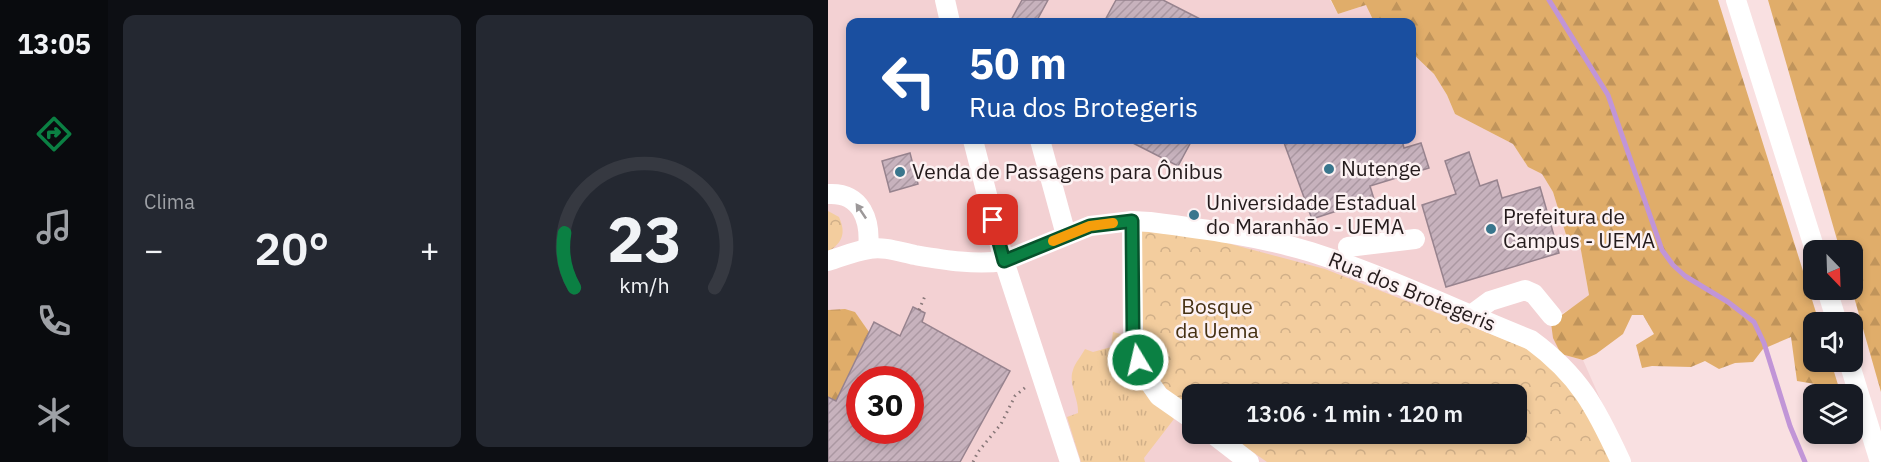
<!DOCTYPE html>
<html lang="pt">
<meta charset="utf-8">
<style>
body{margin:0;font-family:"IBM Plex Sans",sans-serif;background:#242831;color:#f1f3f6;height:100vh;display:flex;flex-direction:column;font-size:22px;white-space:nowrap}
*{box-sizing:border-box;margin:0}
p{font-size:20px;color:#9ea1a6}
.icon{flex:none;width:33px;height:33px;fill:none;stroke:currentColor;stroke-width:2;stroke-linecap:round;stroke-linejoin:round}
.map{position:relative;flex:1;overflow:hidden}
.details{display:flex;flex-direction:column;gap:15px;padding:15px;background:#0d0f14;width:720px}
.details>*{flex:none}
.top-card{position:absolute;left:18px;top:18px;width:570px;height:126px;border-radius:12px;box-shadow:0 3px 9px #0003;background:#1a4fa0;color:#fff;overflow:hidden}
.needle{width:39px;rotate:157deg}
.fabs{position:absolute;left:975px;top:240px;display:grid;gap:12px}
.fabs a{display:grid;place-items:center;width:60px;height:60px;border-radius:12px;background:#171b24;box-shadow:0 3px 9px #0003;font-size:30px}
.speed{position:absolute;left:18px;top:366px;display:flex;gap:12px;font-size:30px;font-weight:700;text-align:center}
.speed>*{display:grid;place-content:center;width:78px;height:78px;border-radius:50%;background:#171b24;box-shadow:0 3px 9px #0003;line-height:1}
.speed .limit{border:9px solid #d22;background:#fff;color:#111}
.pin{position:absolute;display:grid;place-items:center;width:51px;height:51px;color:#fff;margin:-26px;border-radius:12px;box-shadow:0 3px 9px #0006}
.me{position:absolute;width:66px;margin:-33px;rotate:351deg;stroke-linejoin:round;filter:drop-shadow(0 0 4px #0008)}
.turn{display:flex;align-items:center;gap:21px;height:126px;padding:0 24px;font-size:27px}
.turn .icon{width:78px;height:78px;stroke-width:2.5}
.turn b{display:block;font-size:42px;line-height:51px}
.big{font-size:45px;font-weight:600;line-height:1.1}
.details .widget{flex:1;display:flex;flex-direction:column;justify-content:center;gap:9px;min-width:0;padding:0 21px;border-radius:12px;background:#242831}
.details .dial{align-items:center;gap:0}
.dial svg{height:156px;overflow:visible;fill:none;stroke:#363941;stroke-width:7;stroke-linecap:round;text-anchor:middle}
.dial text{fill:#f1f3f6;stroke:none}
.heat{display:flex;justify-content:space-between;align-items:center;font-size:33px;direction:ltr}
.details .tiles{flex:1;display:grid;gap:15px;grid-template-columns:repeat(2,1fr)}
.trip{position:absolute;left:354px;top:384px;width:345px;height:60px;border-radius:12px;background:#171b24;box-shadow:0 3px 9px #0003;font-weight:600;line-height:60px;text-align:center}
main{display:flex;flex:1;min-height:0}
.dock{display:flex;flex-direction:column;width:108px;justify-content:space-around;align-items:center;background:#090b0e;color:#9ea1a6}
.dock .icon{width:42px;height:42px}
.dock .on{color:#0b8043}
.dock b{font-size:27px;color:#f1f3f6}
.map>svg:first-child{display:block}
.built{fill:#f3d1d3;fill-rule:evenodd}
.grass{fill:url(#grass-tufts)}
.forest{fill:url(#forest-firs)}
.park{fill:url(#park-crowns)}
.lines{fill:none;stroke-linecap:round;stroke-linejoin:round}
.stream{stroke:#c195d7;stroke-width:5}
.building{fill:url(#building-hatch);stroke:#97838e;stroke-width:1.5;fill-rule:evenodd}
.path{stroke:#867677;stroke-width:3;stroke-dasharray:1.5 4.5;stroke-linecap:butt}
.minor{stroke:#fff;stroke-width:20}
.oneway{fill:#9c9899}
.route-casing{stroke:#07532c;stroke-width:15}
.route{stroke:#0b8043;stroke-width:10}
.slow{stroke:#f59e0b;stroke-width:10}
.poi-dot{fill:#39768d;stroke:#fcf1f2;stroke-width:2}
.labels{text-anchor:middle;stroke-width:5;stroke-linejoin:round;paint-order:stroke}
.poi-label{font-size:21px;fill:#241b1c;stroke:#fcf1f2;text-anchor:start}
.street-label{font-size:21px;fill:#241b1c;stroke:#fcf1f2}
.park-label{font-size:21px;fill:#463113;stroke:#fcf1f2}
</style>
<main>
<nav class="dock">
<b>13:05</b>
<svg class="icon on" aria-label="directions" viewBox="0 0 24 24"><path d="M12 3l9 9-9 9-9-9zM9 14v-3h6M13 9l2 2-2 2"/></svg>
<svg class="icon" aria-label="music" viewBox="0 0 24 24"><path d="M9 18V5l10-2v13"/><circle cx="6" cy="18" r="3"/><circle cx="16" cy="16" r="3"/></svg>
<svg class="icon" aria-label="phone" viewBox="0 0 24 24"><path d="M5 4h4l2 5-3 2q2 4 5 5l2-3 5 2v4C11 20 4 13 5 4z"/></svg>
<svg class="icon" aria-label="climate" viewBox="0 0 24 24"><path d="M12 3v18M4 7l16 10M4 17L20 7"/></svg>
</nav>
<section class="details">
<div class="tiles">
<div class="widget"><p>Clima</p>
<div class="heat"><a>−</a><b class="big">20°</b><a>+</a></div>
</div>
<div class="widget dial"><svg viewBox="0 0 100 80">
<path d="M14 69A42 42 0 1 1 86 69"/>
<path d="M14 69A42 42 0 0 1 9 41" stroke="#0b8043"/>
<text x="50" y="56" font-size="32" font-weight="700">23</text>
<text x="50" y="72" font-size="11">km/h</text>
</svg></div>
</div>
</section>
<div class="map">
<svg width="1053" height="462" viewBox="0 0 1053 462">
<defs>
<pattern id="grass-tufts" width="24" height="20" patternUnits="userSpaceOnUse" patternTransform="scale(1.5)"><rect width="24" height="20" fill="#f3cd9e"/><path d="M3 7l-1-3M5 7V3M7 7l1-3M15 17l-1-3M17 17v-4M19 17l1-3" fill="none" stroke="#d0af88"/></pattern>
<pattern id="forest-firs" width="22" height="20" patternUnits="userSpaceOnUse" patternTransform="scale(1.5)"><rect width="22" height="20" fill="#e0ad6a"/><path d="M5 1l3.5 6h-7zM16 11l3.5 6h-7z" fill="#c0945b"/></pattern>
<pattern id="park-crowns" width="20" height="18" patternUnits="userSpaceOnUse" patternTransform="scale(1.5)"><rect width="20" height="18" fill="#f3cd9e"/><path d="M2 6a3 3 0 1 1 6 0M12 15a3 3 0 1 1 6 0" fill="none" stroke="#d0af88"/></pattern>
<pattern id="building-hatch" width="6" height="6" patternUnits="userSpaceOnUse" patternTransform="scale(1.5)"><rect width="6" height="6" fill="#c7b2bd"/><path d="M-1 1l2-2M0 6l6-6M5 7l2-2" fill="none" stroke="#ab98a2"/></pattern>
</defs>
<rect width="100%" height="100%" fill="#f9e0e1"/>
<path class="built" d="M 0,0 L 502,0 L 510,14 L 538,5 L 546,22 L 22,22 L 22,140 L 584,140 L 584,53 L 606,74 L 619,95 L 627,114 L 685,144 L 700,167 L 714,174 L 725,192 L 739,238 L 752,245 L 761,295 L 751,304 L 733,314 L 733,354 L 755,360 L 800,462 L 0,462 ZM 32,380 L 82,380 L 82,430 L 32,430 ZM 364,394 L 688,394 L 688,434 L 364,434 Z"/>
<path class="grass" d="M 285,332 L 293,334 L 299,362 L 317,393 L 346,419 L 316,458 L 317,462 L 253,462 L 239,417 L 250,413 C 251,399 240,383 245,370 C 247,363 254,355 257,349 L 265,352 L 283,347 Z"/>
<g class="forest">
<path d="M 503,0 L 890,0 L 991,322 L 986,322 L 986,362 L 1003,362 L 1011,388 L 969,381 L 963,337 L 935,349 L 925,362 L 907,363 L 891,369 L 877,361 L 863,367 L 824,366 L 814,368 L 808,345 L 826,334 L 815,315 L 804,315 L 795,334 L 768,354 L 755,360 L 733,354 L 725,338 L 723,323 L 761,295 L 752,245 L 739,238 L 725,192 L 714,174 L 700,167 L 685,144 L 627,114 L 619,95 L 606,74 L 584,53 L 584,22 L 546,22 L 538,5 L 510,14 Z"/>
<path d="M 940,0 L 1053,0 L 1053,392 L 1024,290 L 1024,250 L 1012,250 Z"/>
<path d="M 17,309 L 27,312 L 41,332 L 8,401 L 0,397 L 0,310 Z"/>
</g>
<g class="park">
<path d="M 0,211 L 11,217 C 18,233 15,242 0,252 Z"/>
<path d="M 313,231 L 380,238 L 497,269 L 708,352 L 746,388 L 767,425 L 783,462 L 439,462 L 399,434 L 688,434 L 688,394 L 364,394 L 364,409 L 345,395 L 322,373 L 310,347 Z"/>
</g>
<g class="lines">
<path class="stream" d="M 721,0 L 780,95 L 834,250 L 845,265 L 857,276 L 900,302 L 926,322 L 936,343 L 962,426 L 977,462"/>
</g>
<g class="building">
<path d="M 194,0 L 220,0 L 208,22 L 182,22 Z"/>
<path d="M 288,0 L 335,0 L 378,22 L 276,22 Z"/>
<path d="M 299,140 L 364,140 L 350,166 Z"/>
<path d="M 455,140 L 574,140 L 576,148 L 593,143 L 601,168 L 542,186 L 546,199 L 484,219 Z"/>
<path d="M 641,152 L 652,186 L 669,180 L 674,198 L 712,187 L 731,253 L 618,287 L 594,205 L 628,194 L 617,161 Z"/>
<path d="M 82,153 L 90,184 L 62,192 L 54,161 Z"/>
<path d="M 85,307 L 97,313 L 94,322 L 182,371 L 132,462 L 0,462 L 0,397 L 8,401 L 46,322 L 72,336 ZM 32,380 L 82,380 L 82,430 L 32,430 Z"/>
</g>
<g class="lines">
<g class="path">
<path d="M 91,310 L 97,296"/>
<path d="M 145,462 L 150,452 L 173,424 L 187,396 L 199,386"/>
</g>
<g class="minor">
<path d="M 117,0 L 122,22"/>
<path d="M 908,0 L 987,250"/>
<path d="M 145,140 L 176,261 L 242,462"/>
<path d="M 212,140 L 238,235"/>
<path d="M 0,194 C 34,192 43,221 40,249"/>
<path d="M 304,221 L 305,333 L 310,360 L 317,376 L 331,396 L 364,419"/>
<path d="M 520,247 L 587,239"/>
<path d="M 0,261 C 13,257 27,251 41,249 C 56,246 72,252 87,255 C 117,260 146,265 176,261 L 262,226 L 304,221 L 322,222 C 376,229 430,236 483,252 C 558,276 630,311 703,340 C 752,376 768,408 793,462"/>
<path d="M 999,290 L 1009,322"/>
<path d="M 643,315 L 662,301 L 697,290 L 706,294 L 724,316"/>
<path d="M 1021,362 L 1052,462"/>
<path d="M 385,434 L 421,462"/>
</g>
</g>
<defs><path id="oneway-solid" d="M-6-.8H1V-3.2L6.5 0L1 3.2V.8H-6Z" transform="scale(1.5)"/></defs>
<use class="oneway" href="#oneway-solid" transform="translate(33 211) rotate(-124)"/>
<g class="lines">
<g class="route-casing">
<path id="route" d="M 165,220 L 176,261 L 262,226 L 304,221 L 305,333 L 310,360"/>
</g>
<use href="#route" class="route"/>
<path class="slow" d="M 225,241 L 262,226 L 285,223"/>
</g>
<g class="poi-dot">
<circle cx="501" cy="169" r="6"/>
<circle cx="72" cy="172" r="6"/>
<circle cx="366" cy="215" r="6"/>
<circle cx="663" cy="229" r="6"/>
</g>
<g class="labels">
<g class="poi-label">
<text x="513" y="176">Nutenge</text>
<text x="84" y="179">Venda de Passagens para Ônibus</text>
<text x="378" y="210">Universidade Estadual<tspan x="378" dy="24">do Maranhão - UEMA</tspan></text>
<text x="675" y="224">Prefeitura de<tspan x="675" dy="24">Campus - UEMA</tspan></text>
</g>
<g class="street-label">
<text transform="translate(584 292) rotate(22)" y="7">Rua dos Brotegeris</text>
</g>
<g class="park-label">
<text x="389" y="314">Bosque<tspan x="389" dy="24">da Uema</tspan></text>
</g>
</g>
</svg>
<div class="fabs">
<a><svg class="needle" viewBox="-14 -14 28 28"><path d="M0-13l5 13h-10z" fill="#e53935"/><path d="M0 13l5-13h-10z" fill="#9ea1a6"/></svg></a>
<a><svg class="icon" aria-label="sound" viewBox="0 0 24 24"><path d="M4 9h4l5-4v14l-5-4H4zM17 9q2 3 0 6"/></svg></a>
<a><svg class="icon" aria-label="layers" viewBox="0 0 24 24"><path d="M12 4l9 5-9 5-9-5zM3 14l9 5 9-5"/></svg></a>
</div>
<div class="speed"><div class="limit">30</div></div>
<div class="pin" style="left:165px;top:220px;background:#d93025"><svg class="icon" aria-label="arrive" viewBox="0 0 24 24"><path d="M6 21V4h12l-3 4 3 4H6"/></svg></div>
<svg class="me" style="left:310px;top:360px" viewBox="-20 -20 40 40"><circle r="17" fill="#0b8043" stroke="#fff" stroke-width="3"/><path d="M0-11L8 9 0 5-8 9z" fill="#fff"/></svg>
<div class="trip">13:06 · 1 min · 120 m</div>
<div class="top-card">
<div class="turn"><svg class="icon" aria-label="left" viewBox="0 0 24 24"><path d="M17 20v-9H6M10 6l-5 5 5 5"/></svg><div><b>50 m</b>Rua dos Brotegeris</div></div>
</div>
</div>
</main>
